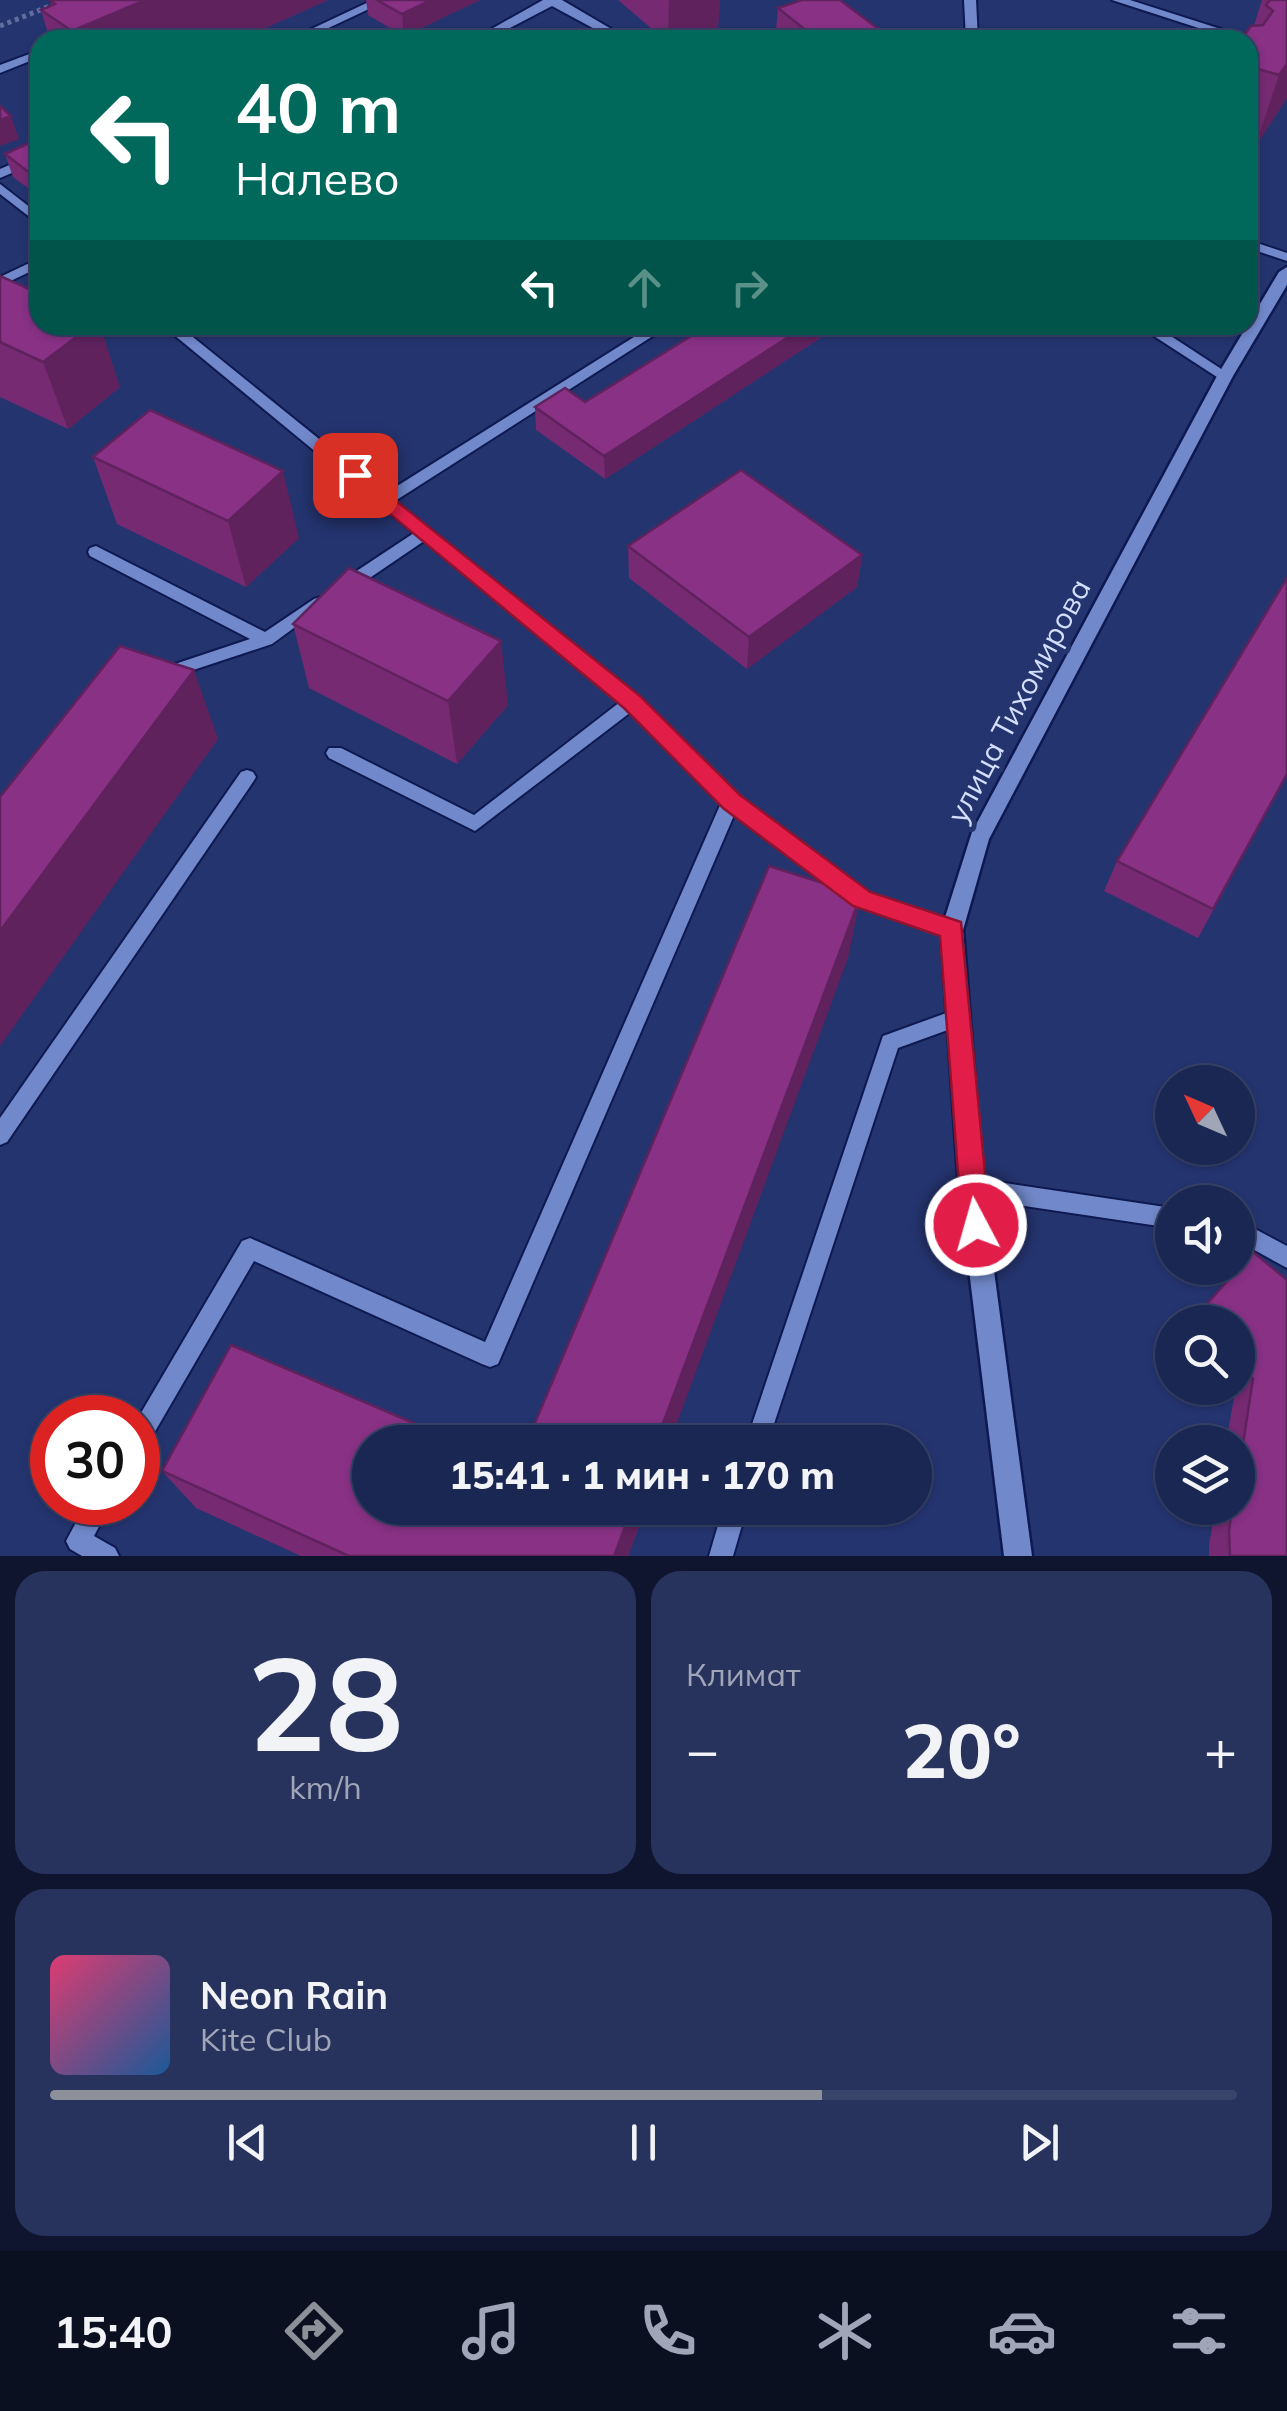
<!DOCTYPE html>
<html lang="ru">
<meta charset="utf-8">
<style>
body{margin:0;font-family:Mulish,sans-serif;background:#28335d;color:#f1f3f6;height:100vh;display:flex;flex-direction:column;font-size:38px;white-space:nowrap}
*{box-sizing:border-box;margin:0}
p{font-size:32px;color:#a0a5b8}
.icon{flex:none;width:55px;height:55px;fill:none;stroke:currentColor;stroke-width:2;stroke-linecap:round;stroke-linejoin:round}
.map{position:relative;height:1556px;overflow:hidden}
.panel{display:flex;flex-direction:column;gap:15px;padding:15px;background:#0f152e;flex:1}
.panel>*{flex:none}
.hud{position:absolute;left:30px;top:30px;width:1228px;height:305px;border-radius:30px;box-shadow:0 2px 8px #0004,0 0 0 2px #39446a;background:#00695c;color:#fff;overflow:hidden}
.needle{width:65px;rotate:314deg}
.controls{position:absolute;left:1155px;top:1065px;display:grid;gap:20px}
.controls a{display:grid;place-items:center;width:100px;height:100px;border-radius:50%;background:#1b2753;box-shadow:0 2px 8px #0004,0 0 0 2px #39446a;font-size:50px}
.speed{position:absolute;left:30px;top:1395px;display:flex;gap:20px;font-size:50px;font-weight:700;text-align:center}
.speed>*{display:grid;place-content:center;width:130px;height:130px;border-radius:50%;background:#1b2753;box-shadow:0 2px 8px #0004,0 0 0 2px #39446a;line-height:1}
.speed .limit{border:15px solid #d22;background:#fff;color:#111}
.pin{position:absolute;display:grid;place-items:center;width:85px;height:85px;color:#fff;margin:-42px;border-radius:20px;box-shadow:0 5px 15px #0006}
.me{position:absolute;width:110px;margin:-55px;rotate:354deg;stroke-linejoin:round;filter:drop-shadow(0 0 8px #0008)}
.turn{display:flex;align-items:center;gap:35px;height:210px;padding:0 40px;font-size:45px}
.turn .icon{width:130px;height:130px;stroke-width:2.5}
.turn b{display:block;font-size:70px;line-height:85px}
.lanes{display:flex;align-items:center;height:95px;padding:0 40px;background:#0003;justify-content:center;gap:50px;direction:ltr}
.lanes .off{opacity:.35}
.big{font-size:75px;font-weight:800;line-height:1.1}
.panel .widget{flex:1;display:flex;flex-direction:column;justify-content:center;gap:15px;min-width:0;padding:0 35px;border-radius:30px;background:#28335d}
.panel .dial{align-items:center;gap:0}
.dial b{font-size:130px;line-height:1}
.song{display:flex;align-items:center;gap:30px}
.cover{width:120px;height:120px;border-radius:15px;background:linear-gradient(135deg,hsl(340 70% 55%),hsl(210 70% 35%))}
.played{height:10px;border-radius:5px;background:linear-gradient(90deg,#8c9099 65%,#39446a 65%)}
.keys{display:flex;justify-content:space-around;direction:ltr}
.heat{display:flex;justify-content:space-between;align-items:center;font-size:55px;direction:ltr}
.panel .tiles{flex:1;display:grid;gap:15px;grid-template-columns:1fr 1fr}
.widget:last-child{grid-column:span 2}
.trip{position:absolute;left:352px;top:1425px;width:580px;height:100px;border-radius:50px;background:#1b2753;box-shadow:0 2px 8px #0004,0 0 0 2px #39446a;font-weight:800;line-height:100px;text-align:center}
.dock{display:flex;height:160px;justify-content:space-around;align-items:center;background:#0b1021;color:#a0a5b8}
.dock .icon{width:70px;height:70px}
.dock .active{color:#8c9099}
.dock b{font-size:45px;color:#f1f3f6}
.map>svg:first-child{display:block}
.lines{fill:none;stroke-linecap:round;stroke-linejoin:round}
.service-casing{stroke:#0e1951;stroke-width:4}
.minor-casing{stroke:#0e1951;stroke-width:5}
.path{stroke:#606e9f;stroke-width:5;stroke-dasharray:4 4;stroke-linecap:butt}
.service{fill:#7188ca;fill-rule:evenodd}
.minor{fill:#7188ca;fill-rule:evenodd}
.wall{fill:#752a72}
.shaded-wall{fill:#5f225d}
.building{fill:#883185;stroke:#5f225d;stroke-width:2.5}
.route{fill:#e11d48;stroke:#92132f;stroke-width:2.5}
.labels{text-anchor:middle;stroke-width:10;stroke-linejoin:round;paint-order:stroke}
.street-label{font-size:30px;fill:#d3defb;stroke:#24346f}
</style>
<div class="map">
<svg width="1287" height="1556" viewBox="0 0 1287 1556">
<rect width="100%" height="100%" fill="#24346f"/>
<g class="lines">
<g class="service-casing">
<g id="service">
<path d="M 373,0 L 388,0 L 303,40 L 288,40 Z"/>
<path d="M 543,0 L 562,0 L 630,40 L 615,40 L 552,6 L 487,40 L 472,40 Z"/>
<path d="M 964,0 L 976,0 L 978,40 L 966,40 Z"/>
<path d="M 1112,0 L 1130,0 L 1230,32 L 1224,40 L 1212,40 L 1217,34 Z"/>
<path d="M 40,50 L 40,57 L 0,73 L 0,65 Z"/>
<path d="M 40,152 L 40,161 L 0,178 L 0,169 Z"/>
<path d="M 0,184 L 40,215 L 40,225 L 0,194 Z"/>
<path d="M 1248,240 L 1287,253 L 1287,261 L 1248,248 Z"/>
<path d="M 40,258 L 40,267 L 0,286 L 0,277 Z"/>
<path d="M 162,325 L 178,325 L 386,493 L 653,325 L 670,325 L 395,501 L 638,697 L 737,796 L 868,893 L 959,924 L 961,930 L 959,936 L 952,938 L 855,905 L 735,813 L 498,1364 L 490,1367 L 482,1364 L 254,1261 L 146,1447 L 138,1450 L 138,1418 L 242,1241 L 250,1238 L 485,1342 L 721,803 L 631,712 L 475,831 L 329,758 L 326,753 L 329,748 L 341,748 L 474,815 L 620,702 L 424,541 L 352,590 L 340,590 L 338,586 L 340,582 L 414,533 Z"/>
<path d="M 1137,325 L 1154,325 L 1232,376 L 1230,379 L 1220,379 Z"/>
<path d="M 96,546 L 265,632 L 314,599 L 320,597 L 328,603 L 272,644 L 163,680 L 155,674 L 157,670 L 250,639 L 90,556 L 88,552 L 90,548 Z"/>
<path d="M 247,770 L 253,772 L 256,777 L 253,782 L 7,1142 L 0,1145 L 0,1118 L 241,772 Z"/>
<path d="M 960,1008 L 967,1011 L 970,1017 L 967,1023 L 898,1048 L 768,1442 L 746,1442 L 883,1036 Z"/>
<path d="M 971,1178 L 1172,1208 L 1172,1228 L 971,1198 L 964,1195 L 961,1188 L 964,1181 Z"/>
<path d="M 1238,1220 L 1287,1246 L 1287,1268 L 1238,1241 Z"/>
<path d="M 87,1502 L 112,1502 L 94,1536 L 115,1548 L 119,1556 L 82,1556 L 70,1549 L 66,1541 Z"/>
<path d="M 723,1508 L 747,1508 L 733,1556 L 709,1556 Z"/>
</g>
</g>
<g class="minor-casing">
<path id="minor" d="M 1287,267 L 1287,285 L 1233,376 L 989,839 L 963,930 L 983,1188 L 1032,1556 L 1004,1556 L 959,1188 L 941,930 L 972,832 L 1217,376 L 1279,272 Z"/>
</g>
<path class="path" d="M 0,26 L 65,0"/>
<use href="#service" class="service"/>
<use href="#minor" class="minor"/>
</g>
<g class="wall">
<path d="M 50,0 L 328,0 L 238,40 L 50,40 L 41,10 L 52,6 Z"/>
<path d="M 366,0 L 480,0 L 404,36 L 368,15 Z"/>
<path d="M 618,0 L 720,0 L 718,27 L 677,40 L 665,40 Z"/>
<path d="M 1262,0 L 1287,0 L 1287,98 L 1255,147 L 1248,145 L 1248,40 L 1245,34 L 1254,26 Z"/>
<path d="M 778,8 L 893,40 L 775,40 Z"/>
<path d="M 40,138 L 40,197 L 13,177 L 5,154 Z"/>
<path d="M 0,276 L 120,387 L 68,429 L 0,397 Z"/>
<path d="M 709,325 L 840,325 L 605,479 L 536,430 L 535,407 L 585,402 Z"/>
<path d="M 93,457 L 299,538 L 246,587 L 117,524 Z"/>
<path d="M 628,546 L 862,555 L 857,587 L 747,669 L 629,578 Z"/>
<path d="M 293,624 L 508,705 L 457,764 L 309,688 Z"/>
<path d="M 1287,774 L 1198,938 L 1104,891 L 1117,861 Z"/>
<path d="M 1253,1252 L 1287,1556 L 1209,1556 L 1209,1546 L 1215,1508 L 1238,1508 L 1238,1442 L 1226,1442 L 1234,1398 L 1222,1388 L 1238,1388 L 1238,1322 Z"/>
<path d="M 370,1442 L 646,1508 L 628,1556 L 301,1556 L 196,1508 L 162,1471 Z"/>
</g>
<g class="shaded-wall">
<path d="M 145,0 L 328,0 L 238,40 L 75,40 L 72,31 Z"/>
<path d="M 431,0 L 480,0 L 404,36 L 402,14 Z"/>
<path d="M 669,0 L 720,0 L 718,27 L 677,40 L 668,40 Z"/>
<path d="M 1287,64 L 1287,98 L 1255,147 L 1279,75 Z"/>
<path d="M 11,116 L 19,139 L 0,146 L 0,120 Z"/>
<path d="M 92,325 L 100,325 L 120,387 L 68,429 L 43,362 Z"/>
<path d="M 807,325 L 840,325 L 605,479 L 604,456 Z"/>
<path d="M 283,471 L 299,538 L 246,587 L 228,521 Z"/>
<path d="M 862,555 L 857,587 L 747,669 L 749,637 Z"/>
<path d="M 501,641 L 508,705 L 457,764 L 448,701 Z"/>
<path d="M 194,670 L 218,739 L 0,1046 L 0,931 Z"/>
<path d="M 861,895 L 848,958 L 670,1442 L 656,1442 Z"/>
<path d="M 632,1508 L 646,1508 L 628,1556 L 614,1556 Z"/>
</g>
<g class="building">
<path d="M 50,0 L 145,0 L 72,31 L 41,10 L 55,4 Z"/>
<path d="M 377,0 L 431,0 L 402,14 Z"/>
<path d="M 802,0 L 840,0 L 893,40 L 818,40 L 778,8 Z"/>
<path d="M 1270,0 L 1287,0 L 1287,64 L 1279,75 L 1248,66 L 1248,40 L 1229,40 L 1235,32 L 1245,34 L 1251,26 L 1263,25 L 1273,11 L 1266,5 Z"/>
<path d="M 0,106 L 11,116 L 0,120 Z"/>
<path d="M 40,138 L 40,180 L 39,180 L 5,154 Z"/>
<path d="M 0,276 L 40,294 L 40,325 L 92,325 L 43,362 L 0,342 Z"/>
<path d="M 709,325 L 807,325 L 604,456 L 535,407 L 565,388 L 585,402 Z"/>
<path d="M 150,410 L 283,471 L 228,521 L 93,457 Z"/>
<path d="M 741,470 L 862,555 L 749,637 L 628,546 Z"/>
<path d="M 349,568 L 501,641 L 448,701 L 293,624 Z"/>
<path d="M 1287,578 L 1287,774 L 1213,909 L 1117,861 Z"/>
<path d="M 120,646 L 194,670 L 0,931 L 0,797 Z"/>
<path d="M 769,866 L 861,895 L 656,1442 L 527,1442 Z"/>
<path d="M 1253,1252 L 1287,1280 L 1287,1556 L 1230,1556 L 1229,1531 L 1232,1508 L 1238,1508 L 1238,1476 L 1253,1379 L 1238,1364 L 1238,1322 L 1191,1322 Z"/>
<path d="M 231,1345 L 458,1442 L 370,1442 L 370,1508 L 632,1508 L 614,1556 L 349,1556 L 162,1471 Z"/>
</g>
<path class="route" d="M 355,468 L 640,696 L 740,795 L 870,892 L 961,922 L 990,1225 L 986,1234 L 976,1238 L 966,1234 L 962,1225 L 940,936 L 853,906 L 723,808 L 624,708 L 348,479 L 348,470 Z"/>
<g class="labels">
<g class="street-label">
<text transform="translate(1019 701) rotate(-62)" y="10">улица Тихомирова</text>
</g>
</g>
</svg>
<div class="controls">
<a><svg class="needle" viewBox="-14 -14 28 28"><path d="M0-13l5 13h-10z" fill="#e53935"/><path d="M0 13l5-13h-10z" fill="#a0a5b8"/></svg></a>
<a><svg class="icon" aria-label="sound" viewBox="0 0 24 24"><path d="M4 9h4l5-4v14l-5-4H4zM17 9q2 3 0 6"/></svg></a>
<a><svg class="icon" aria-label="search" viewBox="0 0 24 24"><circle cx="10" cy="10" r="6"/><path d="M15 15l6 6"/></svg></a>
<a><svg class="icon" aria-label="layers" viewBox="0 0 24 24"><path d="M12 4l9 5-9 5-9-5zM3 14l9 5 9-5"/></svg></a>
</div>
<div class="speed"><div class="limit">30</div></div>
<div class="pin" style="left:355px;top:475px;background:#d93025"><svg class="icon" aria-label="arrive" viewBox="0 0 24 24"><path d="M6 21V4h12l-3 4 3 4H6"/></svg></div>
<svg class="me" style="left:976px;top:1225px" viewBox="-20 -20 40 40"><circle r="17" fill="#e11d48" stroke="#fff" stroke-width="3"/><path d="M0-11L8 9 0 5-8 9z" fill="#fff"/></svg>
<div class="trip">15:41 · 1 мин · 170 m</div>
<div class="hud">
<div class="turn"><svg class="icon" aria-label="left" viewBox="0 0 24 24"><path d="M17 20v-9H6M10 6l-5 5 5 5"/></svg><div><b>40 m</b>Налево</div></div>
<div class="lanes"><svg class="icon" aria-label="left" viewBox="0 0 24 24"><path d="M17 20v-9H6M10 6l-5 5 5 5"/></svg><svg class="icon off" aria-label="ahead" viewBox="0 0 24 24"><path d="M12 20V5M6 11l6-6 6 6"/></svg><svg class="icon off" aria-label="right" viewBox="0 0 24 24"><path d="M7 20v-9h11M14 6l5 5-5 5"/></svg></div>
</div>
</div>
<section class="panel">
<div class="tiles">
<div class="widget dial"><b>28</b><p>km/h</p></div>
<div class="widget"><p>Климат</p>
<div class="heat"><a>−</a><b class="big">20°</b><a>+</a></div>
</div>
<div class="widget">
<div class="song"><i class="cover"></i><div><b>Neon Rain</b><p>Kite Club</p></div></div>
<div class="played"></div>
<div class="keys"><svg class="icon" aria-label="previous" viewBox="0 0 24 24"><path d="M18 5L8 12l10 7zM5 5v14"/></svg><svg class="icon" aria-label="pause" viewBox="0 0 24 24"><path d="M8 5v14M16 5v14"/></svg><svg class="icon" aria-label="next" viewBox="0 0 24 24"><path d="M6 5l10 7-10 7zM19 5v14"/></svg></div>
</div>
</div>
</section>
<nav class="dock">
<b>15:40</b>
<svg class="icon active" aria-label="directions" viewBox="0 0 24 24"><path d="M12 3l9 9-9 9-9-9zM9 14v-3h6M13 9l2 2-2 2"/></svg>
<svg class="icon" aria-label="music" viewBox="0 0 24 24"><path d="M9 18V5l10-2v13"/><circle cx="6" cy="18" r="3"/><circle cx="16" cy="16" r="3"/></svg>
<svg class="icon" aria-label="phone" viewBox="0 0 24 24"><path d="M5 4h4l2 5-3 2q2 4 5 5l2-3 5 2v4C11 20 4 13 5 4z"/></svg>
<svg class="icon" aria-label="climate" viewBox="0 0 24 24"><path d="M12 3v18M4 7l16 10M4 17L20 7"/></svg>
<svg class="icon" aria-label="car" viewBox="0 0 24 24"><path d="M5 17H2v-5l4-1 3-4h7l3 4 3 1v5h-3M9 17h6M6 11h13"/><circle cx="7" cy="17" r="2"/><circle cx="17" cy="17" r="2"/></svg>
<svg class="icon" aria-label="filters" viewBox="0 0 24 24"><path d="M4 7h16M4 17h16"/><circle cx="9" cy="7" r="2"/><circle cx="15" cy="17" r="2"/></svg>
</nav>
